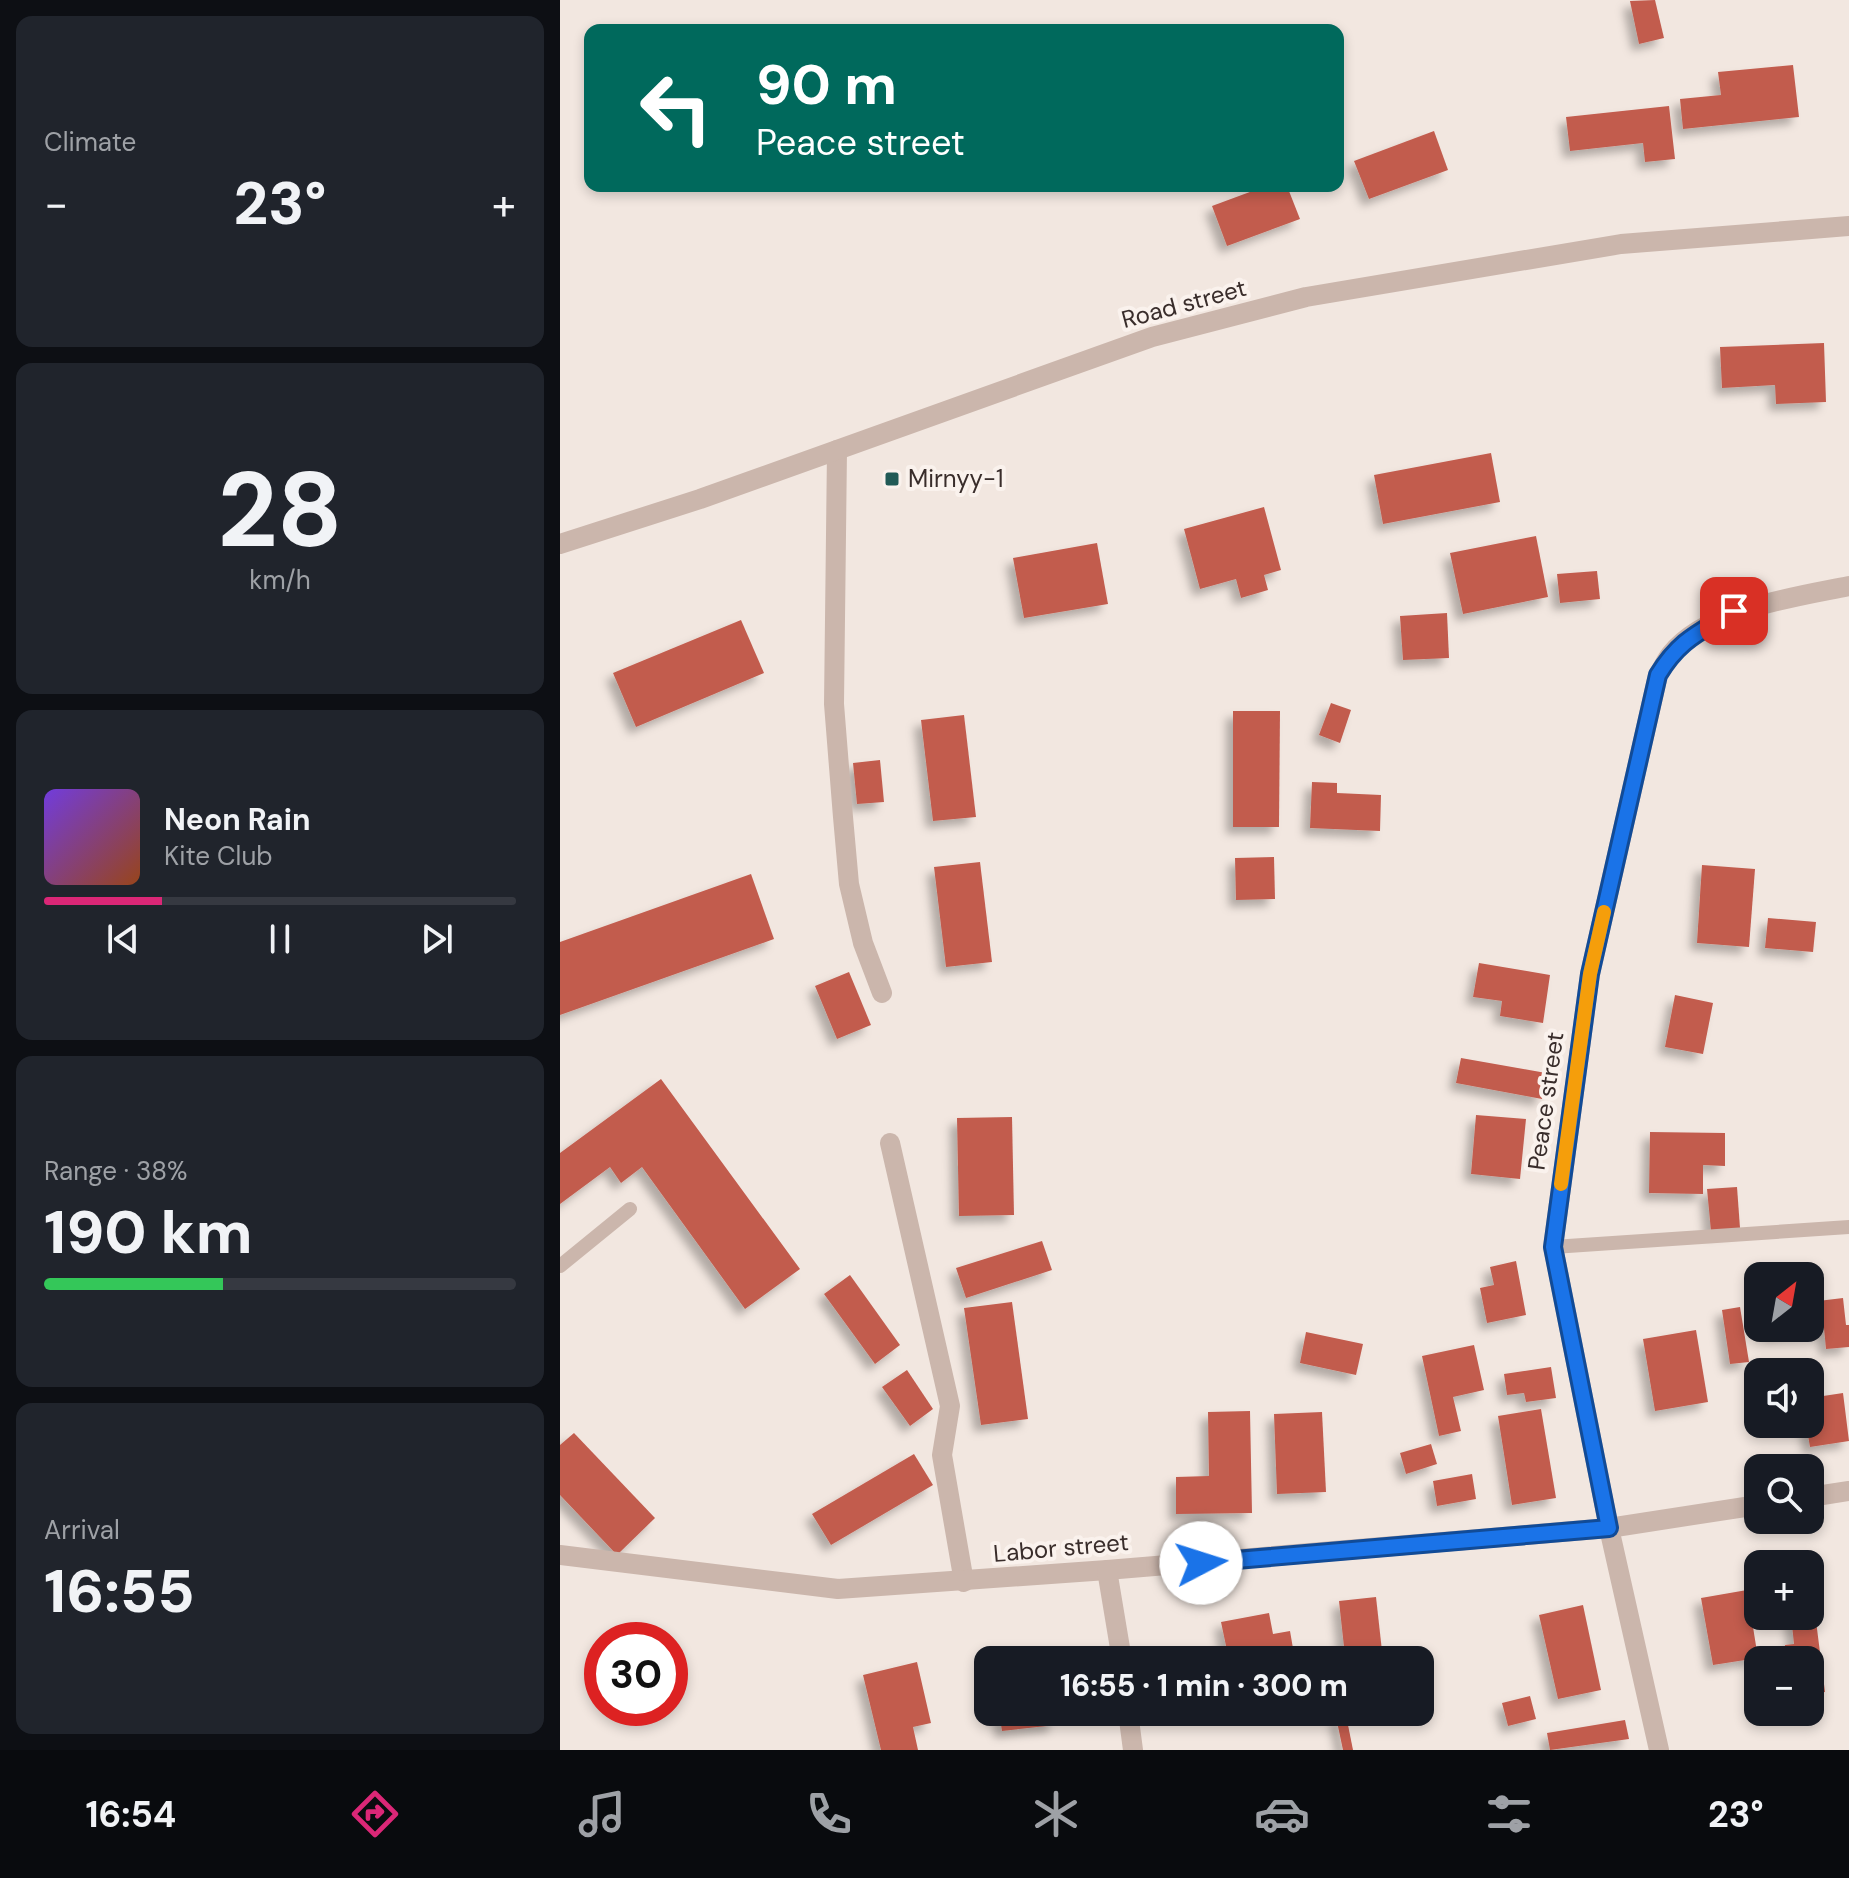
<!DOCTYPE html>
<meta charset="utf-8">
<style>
body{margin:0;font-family:"DM Sans",sans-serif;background:#20242c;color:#f1f3f6;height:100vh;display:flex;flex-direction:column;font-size:30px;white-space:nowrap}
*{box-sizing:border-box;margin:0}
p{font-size:26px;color:#9ea1a6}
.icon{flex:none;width:44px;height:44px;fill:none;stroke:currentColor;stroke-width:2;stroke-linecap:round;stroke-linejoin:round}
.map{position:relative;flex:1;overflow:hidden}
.panel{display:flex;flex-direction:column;gap:16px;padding:16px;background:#0d0f14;width:560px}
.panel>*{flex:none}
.guide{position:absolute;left:24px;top:24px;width:760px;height:168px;border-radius:16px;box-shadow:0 4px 12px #0003;background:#00695c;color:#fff;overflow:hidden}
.needle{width:52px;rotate:31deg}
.fabs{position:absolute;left:1184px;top:1262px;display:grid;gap:16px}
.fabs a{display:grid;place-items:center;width:80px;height:80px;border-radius:16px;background:#171b24;box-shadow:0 4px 12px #0003;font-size:40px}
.speed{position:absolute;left:24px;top:1622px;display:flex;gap:16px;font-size:40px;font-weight:700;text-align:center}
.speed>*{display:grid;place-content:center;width:104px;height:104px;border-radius:50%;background:#171b24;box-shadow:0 4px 12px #0003;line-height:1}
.speed .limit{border:12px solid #d22;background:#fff;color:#111}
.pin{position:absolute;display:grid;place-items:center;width:68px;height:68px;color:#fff;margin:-34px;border-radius:16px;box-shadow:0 4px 12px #0006}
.me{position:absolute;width:88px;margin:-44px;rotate:85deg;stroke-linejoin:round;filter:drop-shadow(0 0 6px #0008)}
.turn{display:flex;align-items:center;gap:28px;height:168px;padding:0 40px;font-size:36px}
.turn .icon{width:104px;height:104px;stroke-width:2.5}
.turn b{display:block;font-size:56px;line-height:68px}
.big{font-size:60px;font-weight:800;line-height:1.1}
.panel .widget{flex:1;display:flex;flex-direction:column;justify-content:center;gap:12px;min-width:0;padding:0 28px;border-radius:16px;background:#20242c}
.panel .dial{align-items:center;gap:0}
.dial b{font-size:104px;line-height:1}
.song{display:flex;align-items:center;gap:24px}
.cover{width:96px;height:96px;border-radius:12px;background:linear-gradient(135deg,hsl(260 70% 55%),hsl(20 70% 35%))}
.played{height:8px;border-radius:4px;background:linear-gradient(90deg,#db2777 25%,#363941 25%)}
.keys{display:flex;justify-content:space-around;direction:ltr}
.heat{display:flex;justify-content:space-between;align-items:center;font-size:44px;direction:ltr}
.charge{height:12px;border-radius:6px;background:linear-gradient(90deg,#34c759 38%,#363941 0)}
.trip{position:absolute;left:414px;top:1646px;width:460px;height:80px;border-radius:16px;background:#171b24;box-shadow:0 4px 12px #0003;font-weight:800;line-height:80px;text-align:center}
.dock{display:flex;height:128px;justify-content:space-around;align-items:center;background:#090b0e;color:#9ea1a6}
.dock .icon{width:56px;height:56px}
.dock .active{color:#db2777}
.dock b{font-size:36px;color:#f1f3f6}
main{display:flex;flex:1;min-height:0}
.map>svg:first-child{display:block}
.building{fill:#c25c4e;filter:url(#shadow)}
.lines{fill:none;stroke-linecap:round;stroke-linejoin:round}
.service{stroke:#cbb6ac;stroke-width:14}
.minor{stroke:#cbb6ac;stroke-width:20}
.tertiary{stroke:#cbb6ac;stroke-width:20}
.route-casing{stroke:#114b97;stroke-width:20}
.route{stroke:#1a73e8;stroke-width:14}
.slow{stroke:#f59e0b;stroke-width:14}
.poi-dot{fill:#215a56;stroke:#faf2ed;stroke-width:3}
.labels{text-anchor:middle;stroke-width:8;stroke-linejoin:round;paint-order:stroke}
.street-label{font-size:24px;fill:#392d2b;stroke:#faf2ed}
.poi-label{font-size:24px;fill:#392d2b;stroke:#faf2ed;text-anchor:start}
</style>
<main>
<section class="panel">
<div class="widget"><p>Climate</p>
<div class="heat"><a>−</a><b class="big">23°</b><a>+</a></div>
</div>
<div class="widget dial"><b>28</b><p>km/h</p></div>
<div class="widget">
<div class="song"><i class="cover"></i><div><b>Neon Rain</b><p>Kite Club</p></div></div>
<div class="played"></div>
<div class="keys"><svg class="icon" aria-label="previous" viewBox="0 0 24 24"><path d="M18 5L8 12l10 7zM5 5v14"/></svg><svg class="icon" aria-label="pause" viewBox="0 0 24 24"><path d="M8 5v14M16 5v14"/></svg><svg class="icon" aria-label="next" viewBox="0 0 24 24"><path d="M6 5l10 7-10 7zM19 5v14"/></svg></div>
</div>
<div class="widget"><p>Range · 38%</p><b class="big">190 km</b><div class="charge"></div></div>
<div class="widget"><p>Arrival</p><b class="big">16:55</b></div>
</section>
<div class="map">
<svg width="1289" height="1750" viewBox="0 0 1289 1750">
<defs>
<filter id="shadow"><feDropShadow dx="-7" dy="7" stdDeviation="4" flood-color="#0004"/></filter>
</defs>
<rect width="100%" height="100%" fill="#f2e7e0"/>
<g class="building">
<path d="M 1095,0 L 1104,38 L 1079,44 L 1070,1 Z"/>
<path d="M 1233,65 L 1239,117 L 1123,129 L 1120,99 L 1161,95 L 1158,72 Z"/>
<path d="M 1109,106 L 1115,159 L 1085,162 L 1083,143 L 1010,151 L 1006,117 Z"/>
<path d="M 874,131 L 888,170 L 809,199 L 794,161 Z"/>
<path d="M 706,186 L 727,186 L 740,219 L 667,246 L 652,206 Z"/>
<path d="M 1264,343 L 1266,402 L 1216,404 L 1215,385 L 1162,388 L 1160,347 Z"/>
<path d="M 931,453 L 940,502 L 823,524 L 814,475 Z"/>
<path d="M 704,507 L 721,570 L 704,575 L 708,590 L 681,598 L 676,579 L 640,589 L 624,529 Z"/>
<path d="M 976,536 L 988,597 L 903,614 L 890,553 Z"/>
<path d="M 537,543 L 548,604 L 464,618 L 453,558 Z"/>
<path d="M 1037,571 L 1040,599 L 1000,603 L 997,574 Z"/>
<path d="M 887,613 L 889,658 L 843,660 L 840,616 Z"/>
<path d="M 181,620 L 204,673 L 76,727 L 53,673 Z"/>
<path d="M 771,703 L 791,710 L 780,743 L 759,735 Z"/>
<path d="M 673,711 L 720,711 L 719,827 L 673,827 Z"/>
<path d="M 404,715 L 416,817 L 373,821 L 361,720 Z"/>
<path d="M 320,760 L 324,802 L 297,804 L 293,763 Z"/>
<path d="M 752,782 L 777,783 L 777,793 L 821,795 L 820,831 L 750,828 Z"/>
<path d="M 714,857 L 715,899 L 676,900 L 675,858 Z"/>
<path d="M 420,862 L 432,962 L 386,967 L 374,867 Z"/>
<path d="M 1142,865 L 1195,869 L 1189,947 L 1137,943 Z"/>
<path d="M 191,874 L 214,939 L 0,1015 L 0,942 Z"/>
<path d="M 1208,918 L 1256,922 L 1253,952 L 1205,948 Z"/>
<path d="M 919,963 L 990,975 L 983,1023 L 940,1016 L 942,1001 L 913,997 Z"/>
<path d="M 289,972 L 311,1025 L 277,1039 L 255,986 Z"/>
<path d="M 1115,995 L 1153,1003 L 1143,1054 L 1105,1047 Z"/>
<path d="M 901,1058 L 986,1073 L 982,1099 L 896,1083 Z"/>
<path d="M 101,1079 L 240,1269 L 185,1309 L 82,1167 L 61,1183 L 50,1167 L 0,1204 L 0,1153 Z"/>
<path d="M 916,1115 L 966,1119 L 960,1179 L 911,1174 Z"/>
<path d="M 452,1117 L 454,1215 L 399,1216 L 397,1118 Z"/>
<path d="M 1090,1132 L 1165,1133 L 1165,1166 L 1143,1165 L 1143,1194 L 1089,1193 Z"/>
<path d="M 1177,1187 L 1180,1228 L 1151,1231 L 1147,1189 Z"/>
<path d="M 482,1241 L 492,1270 L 406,1298 L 396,1268 Z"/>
<path d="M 956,1261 L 966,1315 L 927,1323 L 920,1288 L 934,1285 L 930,1267 Z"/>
<path d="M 290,1275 L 340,1345 L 315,1364 L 264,1294 Z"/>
<path d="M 1283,1298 L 1286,1325 L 1289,1325 L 1289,1347 L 1266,1349 L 1264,1328 L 1250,1330 L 1250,1302 Z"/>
<path d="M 452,1302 L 468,1419 L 421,1425 L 404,1308 Z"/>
<path d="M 1180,1307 L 1189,1362 L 1170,1364 L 1162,1310 Z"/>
<path d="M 1210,1328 L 1248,1328 L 1248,1330 L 1211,1334 Z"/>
<path d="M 1136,1330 L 1148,1402 L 1095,1411 L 1083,1339 Z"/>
<path d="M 746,1332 L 803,1344 L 796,1375 L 740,1363 Z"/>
<path d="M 914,1345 L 924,1390 L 893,1397 L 901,1431 L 879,1436 L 862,1356 Z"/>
<path d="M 991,1367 L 996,1398 L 966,1402 L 964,1393 L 947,1395 L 944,1374 Z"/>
<path d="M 347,1370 L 373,1409 L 350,1426 L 322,1387 Z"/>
<path d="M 1283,1393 L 1289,1441 L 1250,1447 L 1246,1424 L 1250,1424 L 1250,1398 Z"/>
<path d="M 981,1409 L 996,1498 L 952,1505 L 938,1416 Z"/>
<path d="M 690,1411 L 692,1513 L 616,1514 L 616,1477 L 649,1476 L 648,1412 Z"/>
<path d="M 762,1412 L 766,1492 L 717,1494 L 714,1414 Z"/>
<path d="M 14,1433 L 95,1518 L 57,1555 L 0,1495 L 0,1445 Z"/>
<path d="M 871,1444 L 877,1464 L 846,1474 L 840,1453 Z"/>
<path d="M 354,1454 L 373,1485 L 271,1545 L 252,1514 Z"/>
<path d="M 912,1474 L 916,1499 L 877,1506 L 873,1481 Z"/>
<path d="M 1187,1590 L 1198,1658 L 1153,1665 L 1141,1598 Z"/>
<path d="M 816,1597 L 822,1651 L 785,1656 L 779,1601 Z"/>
<path d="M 1023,1605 L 1041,1690 L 998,1699 L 979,1615 Z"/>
<path d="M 709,1613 L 713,1634 L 730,1631 L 735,1660 L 669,1660 L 661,1622 Z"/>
<path d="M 1250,1613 L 1255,1613 L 1265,1692 L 1250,1694 L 1250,1660 L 1226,1660 L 1225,1645 L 1234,1644 L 1231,1616 L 1250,1616 Z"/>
<path d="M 487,1651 L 488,1660 L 433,1660 L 432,1658 Z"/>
<path d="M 357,1662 L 371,1723 L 353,1727 L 358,1750 L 321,1750 L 303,1675 Z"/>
<path d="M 970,1696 L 976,1719 L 948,1726 L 942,1703 Z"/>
<path d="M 439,1712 L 495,1712 L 496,1725 L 442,1731 Z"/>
<path d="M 786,1715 L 793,1750 L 783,1750 L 776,1717 Z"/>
<path d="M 1065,1720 L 1069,1739 L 990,1750 L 987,1733 Z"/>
</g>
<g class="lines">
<g class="service">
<path d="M 993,1247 L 1289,1227"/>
<path d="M 0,1266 L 70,1209"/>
</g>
<g class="minor">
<path d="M 277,450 L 274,704 L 283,817 L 289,884 L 303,943 L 322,993"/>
<path d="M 330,1143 L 390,1406 L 382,1455 L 404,1582"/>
<path d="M 1250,1497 L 1289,1491"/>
<path d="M 0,1555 L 278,1589 L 547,1570 L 1049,1528 L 1198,1505"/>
<path d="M 547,1570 L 562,1660"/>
<path d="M 568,1712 L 573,1750"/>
<path d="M 1099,1750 L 1049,1528 L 993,1247 L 1030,974 L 1098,675 C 1103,668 1106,660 1111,654 C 1147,609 1235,597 1289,586"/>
</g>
<path class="tertiary" d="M 0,544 L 140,499 L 592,337 L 746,297 L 1061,244 L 1289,226"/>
</g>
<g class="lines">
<g class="route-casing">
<path id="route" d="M 641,1563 L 1049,1528 L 993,1247 L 1030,974 L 1098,675 C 1120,639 1139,633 1174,611"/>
</g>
<use href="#route" class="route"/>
<path class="slow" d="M 1001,1184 L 1030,974 L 1044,912"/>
</g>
<rect class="poi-dot" x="324" y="471" width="16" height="16" rx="4"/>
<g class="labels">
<g class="street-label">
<text transform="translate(624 304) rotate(-15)" y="8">Road street</text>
<text transform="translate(986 1101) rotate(-82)" y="8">Peace street</text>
<text transform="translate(501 1548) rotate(-5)" y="8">Labor street</text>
</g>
<g class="poi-label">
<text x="348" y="487">Mirnyy-1</text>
</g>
</g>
</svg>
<div class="fabs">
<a><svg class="needle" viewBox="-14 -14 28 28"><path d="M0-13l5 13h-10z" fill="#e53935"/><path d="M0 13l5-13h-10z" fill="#9ea1a6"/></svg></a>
<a><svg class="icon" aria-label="sound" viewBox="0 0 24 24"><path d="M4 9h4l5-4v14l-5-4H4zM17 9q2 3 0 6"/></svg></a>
<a><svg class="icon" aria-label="search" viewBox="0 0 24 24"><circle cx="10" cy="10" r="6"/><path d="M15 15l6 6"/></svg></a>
<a>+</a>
<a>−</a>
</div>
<div class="speed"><div class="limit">30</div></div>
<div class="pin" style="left:1174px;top:611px;background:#d93025"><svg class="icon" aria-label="arrive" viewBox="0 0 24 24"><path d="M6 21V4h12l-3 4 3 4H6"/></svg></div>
<svg class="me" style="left:641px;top:1563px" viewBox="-20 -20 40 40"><circle r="19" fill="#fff"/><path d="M0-13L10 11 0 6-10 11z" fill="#1a73e8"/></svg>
<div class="trip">16:55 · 1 min · 300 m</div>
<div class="guide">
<div class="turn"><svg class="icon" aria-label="left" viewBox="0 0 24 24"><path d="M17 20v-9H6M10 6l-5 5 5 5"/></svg><div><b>90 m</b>Peace street</div></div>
</div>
</div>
</main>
<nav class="dock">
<b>16:54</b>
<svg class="icon active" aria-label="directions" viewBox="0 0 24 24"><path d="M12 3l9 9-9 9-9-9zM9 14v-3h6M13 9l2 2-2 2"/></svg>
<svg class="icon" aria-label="music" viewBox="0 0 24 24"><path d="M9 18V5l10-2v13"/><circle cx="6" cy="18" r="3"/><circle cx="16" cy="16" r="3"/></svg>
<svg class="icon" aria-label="phone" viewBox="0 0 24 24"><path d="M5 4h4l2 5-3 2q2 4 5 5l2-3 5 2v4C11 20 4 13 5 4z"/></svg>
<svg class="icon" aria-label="climate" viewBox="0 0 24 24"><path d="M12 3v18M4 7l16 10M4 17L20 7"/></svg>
<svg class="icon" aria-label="car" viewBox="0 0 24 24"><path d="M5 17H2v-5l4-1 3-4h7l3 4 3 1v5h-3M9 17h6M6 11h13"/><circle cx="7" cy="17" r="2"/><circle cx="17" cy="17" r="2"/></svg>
<svg class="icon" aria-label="filters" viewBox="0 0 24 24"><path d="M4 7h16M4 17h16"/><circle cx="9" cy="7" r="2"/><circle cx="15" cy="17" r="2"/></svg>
<b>23°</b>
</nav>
